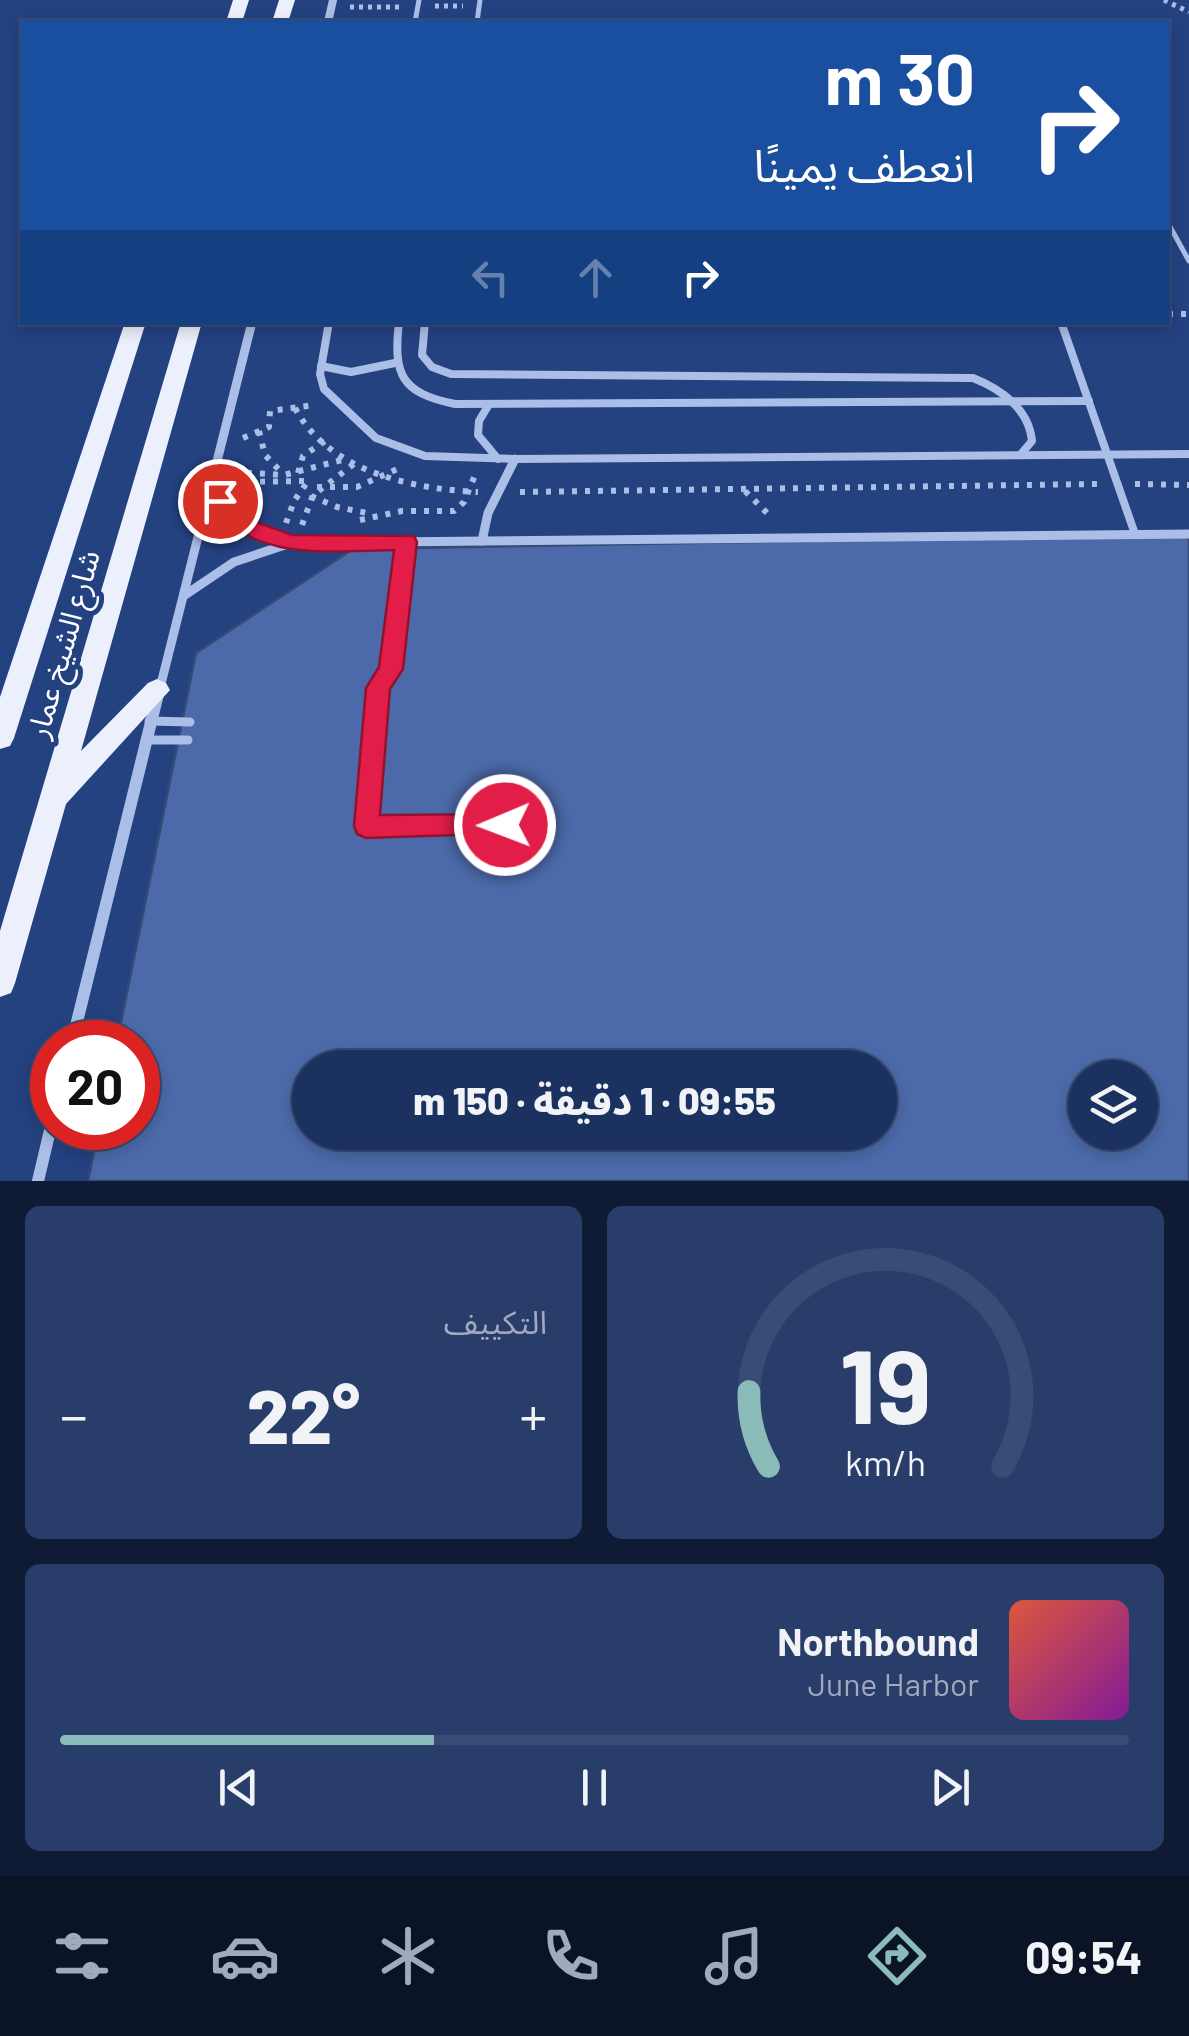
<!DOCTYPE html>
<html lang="ar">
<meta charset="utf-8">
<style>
body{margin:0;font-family:Barlow,"Noto Sans Arabic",sans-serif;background:#283d69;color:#f1f3f6;direction:rtl;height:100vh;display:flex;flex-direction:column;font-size:38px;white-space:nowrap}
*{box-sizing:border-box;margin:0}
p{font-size:32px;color:#a0a9bd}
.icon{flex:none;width:55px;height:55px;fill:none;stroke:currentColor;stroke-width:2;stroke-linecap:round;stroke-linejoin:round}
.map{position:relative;height:1181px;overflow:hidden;direction:ltr}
.details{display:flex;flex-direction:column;gap:25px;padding:25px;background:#0f1b35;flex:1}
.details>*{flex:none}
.top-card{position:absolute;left:20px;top:20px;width:1150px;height:305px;border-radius:0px;box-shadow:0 5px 15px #0003,0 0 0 2px #394c75;direction:rtl;background:#1a4fa0;color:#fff;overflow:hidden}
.tools{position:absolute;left:1068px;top:1060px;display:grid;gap:20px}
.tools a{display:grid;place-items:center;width:90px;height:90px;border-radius:50%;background:#1b3160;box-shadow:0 5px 15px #0003,0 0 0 2px #394c75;font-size:50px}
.speed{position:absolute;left:30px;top:1020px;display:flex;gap:20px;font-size:50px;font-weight:700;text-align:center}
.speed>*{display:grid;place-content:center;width:130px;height:130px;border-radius:50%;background:#1b3160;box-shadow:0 5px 15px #0003,0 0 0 2px #394c75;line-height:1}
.speed .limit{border:15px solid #d22;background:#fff;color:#111}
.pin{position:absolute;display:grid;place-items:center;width:85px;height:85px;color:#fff;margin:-42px;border:5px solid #fff;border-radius:50%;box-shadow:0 2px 10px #0007}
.me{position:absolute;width:110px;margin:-55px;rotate:269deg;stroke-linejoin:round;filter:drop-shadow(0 0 8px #0008)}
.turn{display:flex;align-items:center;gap:35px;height:210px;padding:0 30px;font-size:45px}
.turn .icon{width:130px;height:130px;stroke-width:2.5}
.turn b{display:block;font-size:70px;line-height:85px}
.lanes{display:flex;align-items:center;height:95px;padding:0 30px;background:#0003;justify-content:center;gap:50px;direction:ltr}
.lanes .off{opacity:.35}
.big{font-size:75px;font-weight:800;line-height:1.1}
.details .widget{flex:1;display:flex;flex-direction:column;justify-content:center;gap:15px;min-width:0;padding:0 35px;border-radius:15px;background:#283d69}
.details .dial{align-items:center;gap:0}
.dial svg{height:260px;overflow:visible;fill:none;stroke:#394c75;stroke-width:7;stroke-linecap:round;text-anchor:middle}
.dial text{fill:#f1f3f6;stroke:none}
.song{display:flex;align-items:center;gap:30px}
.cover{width:120px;height:120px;border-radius:15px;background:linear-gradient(135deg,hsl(10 70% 55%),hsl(290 70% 35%))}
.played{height:10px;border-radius:5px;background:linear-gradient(90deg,#8bbbb9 35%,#394c75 35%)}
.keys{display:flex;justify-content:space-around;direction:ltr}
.heat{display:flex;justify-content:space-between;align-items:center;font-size:55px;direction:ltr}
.details .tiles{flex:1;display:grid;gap:25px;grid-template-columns:1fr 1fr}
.widget:last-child{grid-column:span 2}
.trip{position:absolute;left:292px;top:1050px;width:605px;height:100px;border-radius:50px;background:#1b3160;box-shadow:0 5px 15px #0003,0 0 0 2px #394c75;font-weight:800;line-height:100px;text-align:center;direction:rtl}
.tabs{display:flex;height:160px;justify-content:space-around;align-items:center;background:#0b1426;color:#a0a9bd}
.tabs .icon{width:70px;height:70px}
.tabs .on{color:#8bbbb9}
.tabs b{font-size:45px;color:#f1f3f6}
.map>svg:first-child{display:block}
.building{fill:#4c6aa9;stroke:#354a76;stroke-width:2.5;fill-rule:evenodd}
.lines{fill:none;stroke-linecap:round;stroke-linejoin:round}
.path-far1{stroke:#aabee7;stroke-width:5;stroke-dasharray:4 5;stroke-linecap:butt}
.path{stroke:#aabee7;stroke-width:6;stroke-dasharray:5 8;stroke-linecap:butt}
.service-far2{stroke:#aabee7;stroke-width:5}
.service-far1{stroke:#aabee7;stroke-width:8}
.service{stroke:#aabee7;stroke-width:9}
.minor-far2{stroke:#aabee7;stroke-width:8}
.minor-far1{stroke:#aabee7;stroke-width:9}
.minor{stroke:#aabee7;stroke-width:12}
.primary{fill:#ecf0fd;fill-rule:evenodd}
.route{fill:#e11d48;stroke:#92132f;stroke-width:2.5}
.labels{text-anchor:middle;stroke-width:10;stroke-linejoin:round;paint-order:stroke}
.street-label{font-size:30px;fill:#fff;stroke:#244180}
</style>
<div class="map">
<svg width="1189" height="1181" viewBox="0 0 1189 1181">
<rect width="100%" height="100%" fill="#244180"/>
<path class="building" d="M 1189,534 L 1189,1181 L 88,1181 L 99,1128 L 138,1128 L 138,1042 L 117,1042 L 196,653 L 353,549 ZM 310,1068 L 880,1068 L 880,1132 L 310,1132 ZM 1085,1078 L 1140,1078 L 1140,1132 L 1085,1132 Z"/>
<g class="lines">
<g class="path-far1">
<path d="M 1164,0 L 1189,12"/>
<path d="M 435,6 L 463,6"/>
<path d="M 350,7 L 403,7"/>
</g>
<g class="path">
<path d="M 1168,314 L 1189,314"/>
<path d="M 295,408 C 329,472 413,489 478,492"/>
<path d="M 259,431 L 265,455 L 283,474"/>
<path d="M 243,438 L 269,427 L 270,411 L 314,405"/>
<path d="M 234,472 L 284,475 L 346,459"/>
<path d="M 298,473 L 303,456 L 325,441"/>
<path d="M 234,482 L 308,481 L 294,501 L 286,523"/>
<path d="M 1135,484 L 1189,485"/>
<path d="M 317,487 L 357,487 L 402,467"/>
<path d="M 745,491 L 772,518"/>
<path d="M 520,492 L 1098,484"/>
<path d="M 311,496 L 337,507 L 372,514"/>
<path d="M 360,520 L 402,511 L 454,511 L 464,502 L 475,475"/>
<path d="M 302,525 L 313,495 L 354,464"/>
</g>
<g class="service-far2">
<path d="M 415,22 L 419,0"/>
<path d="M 477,22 L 480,0"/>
<path d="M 1168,223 L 1189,261"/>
</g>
<g class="service-far1">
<path d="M 329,322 L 320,374 L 324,389 L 376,438 L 425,456 L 515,459 L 1189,454"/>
<path d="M 399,322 C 393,375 401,393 455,404 L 1089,401"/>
<path d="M 425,322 L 422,355 L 432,367 L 451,374 L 973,378 C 1001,389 1029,409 1032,441 L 1021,454"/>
<path d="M 1061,322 L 1135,534"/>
<path d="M 321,366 L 351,372 L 395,363"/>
<path d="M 488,406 L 479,421 L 478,435 L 498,459"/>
</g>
<g class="service">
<path d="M 149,721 L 190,722"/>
<path d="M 147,740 L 188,740"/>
</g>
<path class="minor-far2" d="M 328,22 L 333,0"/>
<g class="minor-far1">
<path d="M 211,486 L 242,522 L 285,542"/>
<path d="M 482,541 L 488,513 L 515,459"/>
<path d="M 185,595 L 234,562 L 291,543 L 1189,534"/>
<path d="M 160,688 L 252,322"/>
</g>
<g class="minor">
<path d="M 72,1042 L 160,686"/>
<path d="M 38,1181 L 52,1122"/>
</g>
<g class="primary">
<path d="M 233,0 L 249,0 L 242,22 L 226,22 Z"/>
<path d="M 279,0 L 295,0 L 288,22 L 272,22 Z"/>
<path d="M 125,322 L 146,322 L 14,738 L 10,746 L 0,749 L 0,697 Z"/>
<path d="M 181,322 L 202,322 L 81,751 L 148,683 L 157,679 L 166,683 L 170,690 L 66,804 L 15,983 L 11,993 L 0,997 L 0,931 Z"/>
</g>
</g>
<path class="route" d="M 220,493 L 256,522 L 292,535 L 414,536 L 417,542 L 403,669 L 390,689 L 380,815 L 505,814 L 514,817 L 518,825 L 514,833 L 366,838 L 357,834 L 354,826 L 366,688 L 379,667 L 394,550 C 329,551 251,563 209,501 Z"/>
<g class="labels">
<g class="street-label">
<text transform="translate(64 644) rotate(-74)" y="10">شارع الشيخ عمار</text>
</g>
</g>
</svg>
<div class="tools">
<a><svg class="icon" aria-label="layers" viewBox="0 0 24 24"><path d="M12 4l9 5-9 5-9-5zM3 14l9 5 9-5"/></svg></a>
</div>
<div class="speed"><div class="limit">20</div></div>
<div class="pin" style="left:220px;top:501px;background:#d93025"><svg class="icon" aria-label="arrive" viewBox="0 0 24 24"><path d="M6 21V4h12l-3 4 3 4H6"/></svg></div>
<svg class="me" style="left:505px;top:825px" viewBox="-20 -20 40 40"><circle r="17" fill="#e11d48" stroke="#fff" stroke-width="3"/><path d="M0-11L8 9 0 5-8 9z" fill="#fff"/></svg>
<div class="trip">09:55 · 1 دقيقة · 150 m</div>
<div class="top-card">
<div class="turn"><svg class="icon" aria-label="right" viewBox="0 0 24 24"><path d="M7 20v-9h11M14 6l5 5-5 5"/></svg><div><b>30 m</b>انعطف يمينًا</div></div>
<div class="lanes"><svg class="icon off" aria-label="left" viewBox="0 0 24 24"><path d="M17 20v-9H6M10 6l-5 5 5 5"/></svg><svg class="icon off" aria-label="ahead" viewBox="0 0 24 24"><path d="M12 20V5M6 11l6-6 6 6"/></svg><svg class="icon" aria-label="right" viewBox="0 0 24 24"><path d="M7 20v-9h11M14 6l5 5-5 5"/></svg></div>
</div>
</div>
<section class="details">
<div class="tiles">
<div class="widget dial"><svg viewBox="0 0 100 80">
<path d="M14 69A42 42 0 1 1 86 69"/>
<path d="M14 69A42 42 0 0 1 8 46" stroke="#8bbbb9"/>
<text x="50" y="56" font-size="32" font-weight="700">19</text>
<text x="50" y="72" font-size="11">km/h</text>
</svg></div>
<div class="widget"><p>التكييف</p>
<div class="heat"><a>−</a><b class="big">22°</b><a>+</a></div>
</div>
<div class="widget">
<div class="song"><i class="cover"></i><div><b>Northbound</b><p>June Harbor</p></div></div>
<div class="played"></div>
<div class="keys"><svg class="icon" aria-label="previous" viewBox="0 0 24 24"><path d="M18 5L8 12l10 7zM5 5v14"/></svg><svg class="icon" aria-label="pause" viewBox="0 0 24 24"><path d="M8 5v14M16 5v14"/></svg><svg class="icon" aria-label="next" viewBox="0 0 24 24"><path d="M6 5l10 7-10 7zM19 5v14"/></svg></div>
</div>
</div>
</section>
<nav class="tabs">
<b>09:54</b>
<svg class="icon on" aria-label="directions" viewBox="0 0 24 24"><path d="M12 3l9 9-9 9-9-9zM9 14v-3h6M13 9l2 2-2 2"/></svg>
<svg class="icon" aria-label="music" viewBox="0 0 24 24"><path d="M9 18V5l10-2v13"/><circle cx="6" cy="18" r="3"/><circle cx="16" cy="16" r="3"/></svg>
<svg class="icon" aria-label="phone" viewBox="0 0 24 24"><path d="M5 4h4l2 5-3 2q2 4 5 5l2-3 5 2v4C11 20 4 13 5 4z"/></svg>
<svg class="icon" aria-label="climate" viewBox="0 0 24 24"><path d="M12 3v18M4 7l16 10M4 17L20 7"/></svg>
<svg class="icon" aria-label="car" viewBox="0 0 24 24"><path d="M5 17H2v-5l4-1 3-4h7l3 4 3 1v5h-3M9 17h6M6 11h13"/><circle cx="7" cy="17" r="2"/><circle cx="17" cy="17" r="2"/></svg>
<svg class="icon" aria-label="filters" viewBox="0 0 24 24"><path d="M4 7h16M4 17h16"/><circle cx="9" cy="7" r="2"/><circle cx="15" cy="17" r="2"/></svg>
</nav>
